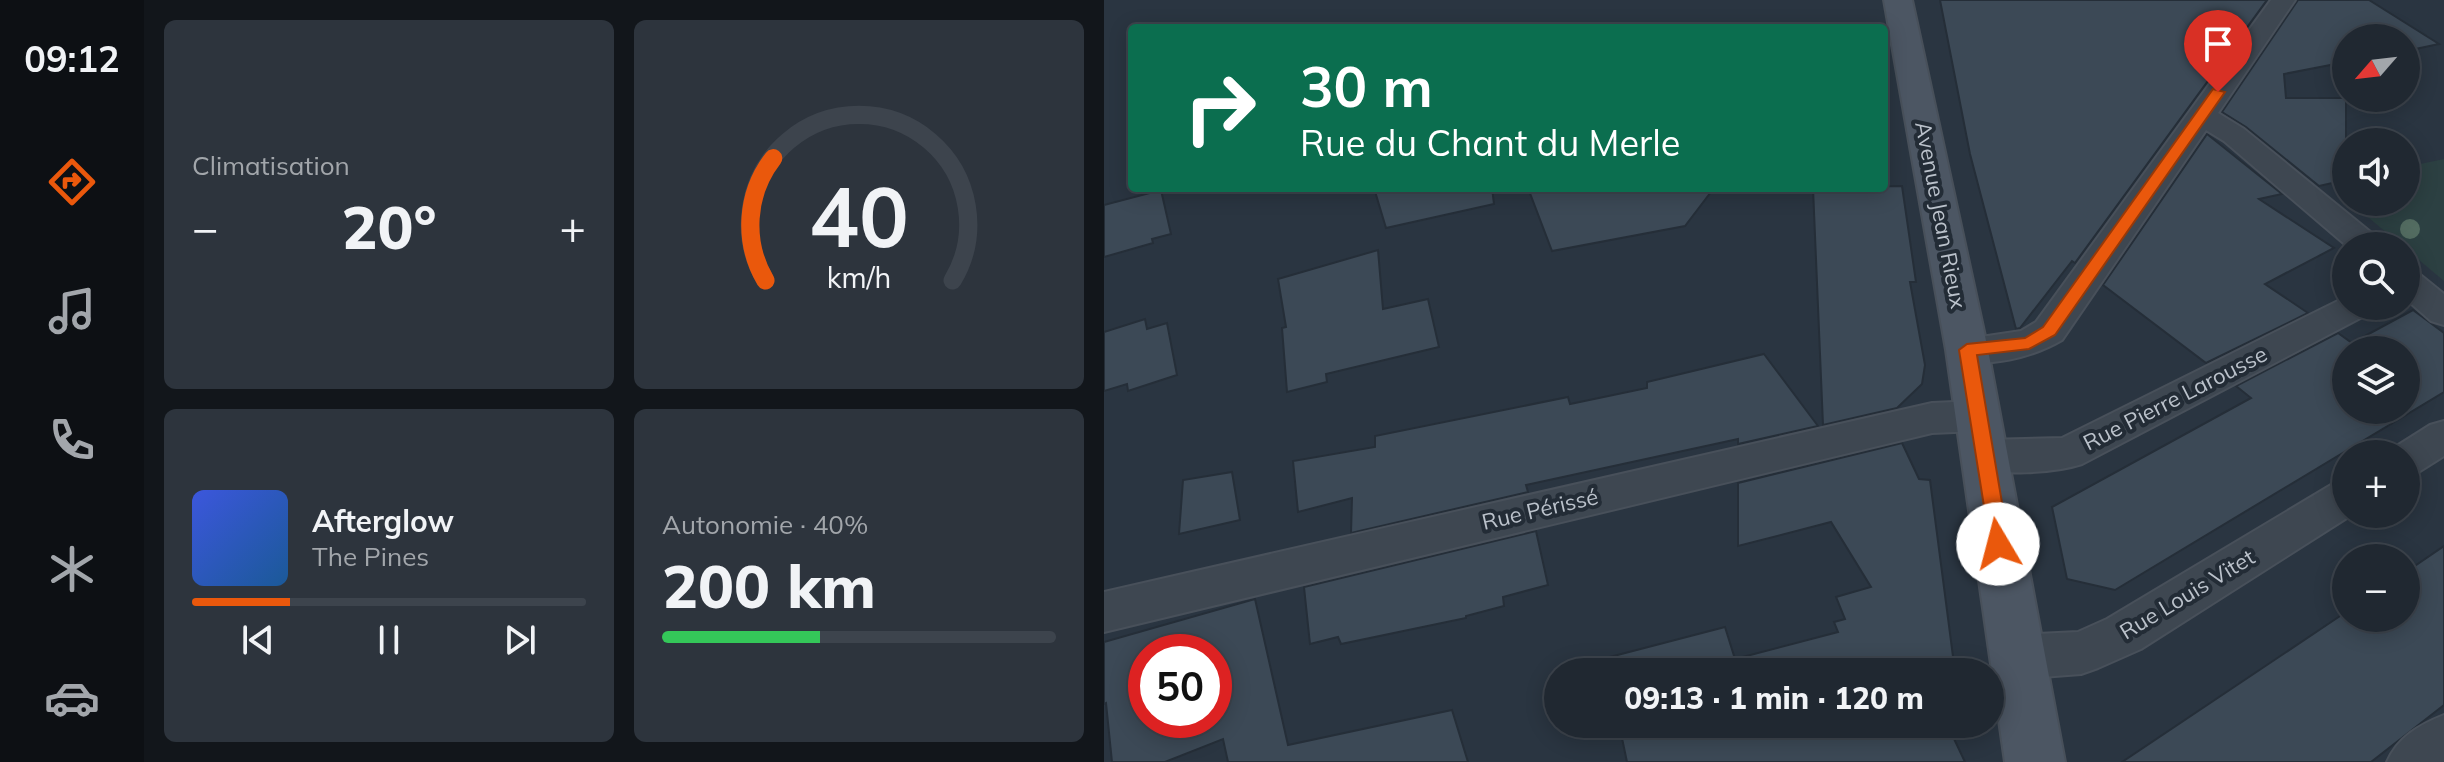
<!DOCTYPE html>
<html lang="fr">
<meta charset="utf-8">
<style>
body{margin:0;font-family:Mulish,sans-serif;background:#2d343d;color:#f1f3f6;height:100vh;display:flex;flex-direction:column;font-size:30px;white-space:nowrap}
*{box-sizing:border-box;margin:0}
p{font-size:26px;color:#a2a6ab}
.icon{flex:none;width:44px;height:44px;fill:none;stroke:currentColor;stroke-width:2;stroke-linecap:round;stroke-linejoin:round}
.map{position:relative;flex:1;overflow:hidden}
.panel{display:flex;flex-direction:column;gap:20px;padding:20px;background:#12161b;width:960px}
.panel>*{flex:none}
.hud{position:absolute;left:24px;top:24px;width:760px;height:168px;border-radius:8px;box-shadow:0 4px 20px #0003,0 0 0 2px #3d444d;background:#0b6e4f;color:#fff;overflow:hidden}
.needle{width:52px;rotate:242deg}
.fabs{position:absolute;left:1228px;top:24px;display:grid;gap:16px}
.fabs a{display:grid;place-items:center;width:88px;height:88px;border-radius:50%;background:#202831;box-shadow:0 4px 20px #0003,0 0 0 2px #3d444d;font-size:40px}
.speed{position:absolute;left:24px;top:634px;display:flex;gap:16px;font-size:40px;font-weight:700;text-align:center}
.speed>*{display:grid;place-content:center;width:104px;height:104px;border-radius:50%;background:#202831;box-shadow:0 4px 20px #0003,0 0 0 2px #3d444d;line-height:1}
.speed .limit{border:12px solid #d22;background:#fff;color:#111}
.pin{position:absolute;display:grid;place-items:center;width:68px;height:68px;color:#fff;margin:-82px -34px;border-radius:50% 50% 50% 0;rotate:-45deg;box-shadow:0 0 8px #0007}
.pin .icon{rotate:45deg}
.me{position:absolute;width:88px;margin:-44px;rotate:352deg;stroke-linejoin:round;filter:drop-shadow(0 0 6px #0008)}
.turn{display:flex;align-items:center;gap:28px;height:168px;padding:0 40px;font-size:36px}
.turn .icon{width:104px;height:104px;stroke-width:2.5}
.turn b{display:block;font-size:56px;line-height:68px}
.big{font-size:60px;font-weight:800;line-height:1.1}
.panel .card{flex:1;display:flex;flex-direction:column;justify-content:center;gap:12px;min-width:0;padding:0 28px;border-radius:12px;background:#2d343d}
.panel .dial{align-items:center;gap:0}
.dial svg{height:208px;overflow:visible;fill:none;stroke:#3d444d;stroke-width:7;stroke-linecap:round;text-anchor:middle}
.dial text{fill:#f1f3f6;stroke:none}
.song{display:flex;align-items:center;gap:24px}
.cover{width:96px;height:96px;border-radius:12px;background:linear-gradient(135deg,hsl(230 70% 55%),hsl(210 70% 35%))}
.played{height:8px;border-radius:4px;background:linear-gradient(90deg,#ea580c 25%,#3d444d 25%)}
.keys{display:flex;justify-content:space-around;direction:ltr}
.heat{display:flex;justify-content:space-between;align-items:center;font-size:44px;direction:ltr}
.charge{height:12px;border-radius:6px;background:linear-gradient(90deg,#34c759 40%,#3d444d 0)}
.panel .tiles{flex:1;display:grid;gap:20px;grid-template-columns:repeat(2,1fr)}
.trip{position:absolute;left:440px;top:658px;width:460px;height:80px;border-radius:40px;background:#202831;box-shadow:0 4px 20px #0003,0 0 0 2px #3d444d;font-weight:800;line-height:80px;text-align:center}
main{display:flex;flex:1;min-height:0}
.menu{display:flex;flex-direction:column;width:144px;justify-content:space-around;align-items:center;background:#0d1014;color:#a2a6ab}
.menu .icon{width:56px;height:56px}
.menu .active{color:#ea580c}
.menu b{font-size:36px;color:#f1f3f6}
.map>svg:first-child{display:block}
.green{fill:#2c4042}
.building{fill:#3c4956;stroke:#252e38;stroke-width:2;fill-rule:evenodd}
.lines{fill:none;stroke-linecap:round;stroke-linejoin:round}
.street-casing{stroke:#48505a;stroke-width:4}
.secondary-casing{stroke:#48505a;stroke-width:4}
.street{fill:#3e4751;fill-rule:evenodd}
.secondary{fill:#4c5663;fill-rule:evenodd}
.tree{fill:#536c61}
.route{fill:#ea580c;stroke:#983908;stroke-width:2}
.labels{text-anchor:middle;stroke-width:8;stroke-linejoin:round;paint-order:stroke}
.street-label{font-size:22px;fill:#bbc2cb;stroke:#232c36}
</style>
<main>
<nav class="menu">
<b>09:12</b>
<svg class="icon active" aria-label="directions" viewBox="0 0 24 24"><path d="M12 3l9 9-9 9-9-9zM9 14v-3h6M13 9l2 2-2 2"/></svg>
<svg class="icon" aria-label="music" viewBox="0 0 24 24"><path d="M9 18V5l10-2v13"/><circle cx="6" cy="18" r="3"/><circle cx="16" cy="16" r="3"/></svg>
<svg class="icon" aria-label="phone" viewBox="0 0 24 24"><path d="M5 4h4l2 5-3 2q2 4 5 5l2-3 5 2v4C11 20 4 13 5 4z"/></svg>
<svg class="icon" aria-label="climate" viewBox="0 0 24 24"><path d="M12 3v18M4 7l16 10M4 17L20 7"/></svg>
<svg class="icon" aria-label="car" viewBox="0 0 24 24"><path d="M5 17H2v-5l4-1 3-4h7l3 4 3 1v5h-3M9 17h6M6 11h13"/><circle cx="7" cy="17" r="2"/><circle cx="17" cy="17" r="2"/></svg>
</nav>
<section class="panel">
<div class="tiles">
<div class="card"><p>Climatisation</p>
<div class="heat"><a>−</a><b class="big">20°</b><a>+</a></div>
</div>
<div class="card dial"><svg viewBox="0 0 100 80">
<path d="M14 69A42 42 0 1 1 86 69"/>
<path d="M14 69A42 42 0 0 1 17 22" stroke="#ea580c"/>
<text x="50" y="56" font-size="32" font-weight="700">40</text>
<text x="50" y="72" font-size="11">km/h</text>
</svg></div>
<div class="card">
<div class="song"><i class="cover"></i><div><b>Afterglow</b><p>The Pines</p></div></div>
<div class="played"></div>
<div class="keys"><svg class="icon" aria-label="previous" viewBox="0 0 24 24"><path d="M18 5L8 12l10 7zM5 5v14"/></svg><svg class="icon" aria-label="pause" viewBox="0 0 24 24"><path d="M8 5v14M16 5v14"/></svg><svg class="icon" aria-label="next" viewBox="0 0 24 24"><path d="M6 5l10 7-10 7zM19 5v14"/></svg></div>
</div>
<div class="card"><p>Autonomie · 40%</p><b class="big">200 km</b><div class="charge"></div></div>
</div>
</section>
<div class="map">
<svg width="1340" height="762" viewBox="0 0 1340 762">
<rect width="100%" height="100%" fill="#2a3541"/>
<path class="green" d="M 1340,159 L 1340,281 L 1246,202 L 1302,202 L 1302,167 Z"/>
<g class="building">
<path d="M 836,0 L 1163,0 L 971,263 L 968,261 L 916,328 L 912,329 L 866,154 Z"/>
<path d="M 1194,0 L 1265,0 L 1335,44 L 1302,51 L 1302,38 L 1242,38 L 1242,62 L 1180,74 L 1182,98 L 1242,98 L 1242,180 L 1215,186 L 1142,127 L 1118,112 Z"/>
<path d="M 1103,134 L 1178,194 L 1155,199 L 1230,248 L 1161,284 L 1204,313 L 1102,363 L 999,285 Z"/>
<path d="M 798,186 L 812,282 L 806,282 L 821,365 L 818,384 L 793,408 L 719,425 L 709,188 Z"/>
<path d="M 270,188 L 388,188 L 390,204 L 282,228 Z"/>
<path d="M 424,188 L 610,188 L 581,226 L 448,251 Z"/>
<path d="M 57,190 L 67,234 L 48,239 L 49,243 L 0,257 L 0,205 Z"/>
<path d="M 274,250 L 279,309 L 324,299 L 335,347 L 222,374 L 223,382 L 183,392 L 178,328 L 182,327 L 174,279 Z"/>
<path d="M 1309,310 L 1340,333 L 1340,392 L 1011,590 L 963,579 L 948,507 L 1147,398 L 1132,386 L 1234,333 L 1248,343 ZM 1242,350 L 1302,350 L 1302,410 L 1242,410 Z"/>
<path d="M 41,319 L 43,329 L 63,323 L 73,375 L 24,391 L 23,384 L 0,391 L 0,332 Z"/>
<path d="M 660,354 L 714,426 L 634,444 L 634,439 L 422,485 L 424,492 L 247,533 L 248,498 L 194,512 L 189,461 L 271,447 L 271,436 L 464,397 L 466,404 L 543,388 L 543,382 Z"/>
<path d="M 798,443 L 815,479 L 826,480 L 850,664 L 827,672 L 505,672 L 502,658 L 621,627 L 631,659 L 734,632 L 730,622 L 741,619 L 732,597 L 767,587 L 727,522 L 634,546 L 634,483 Z"/>
<path d="M 128,472 L 136,520 L 75,534 L 79,480 Z"/>
<path d="M 432,531 L 444,585 L 399,597 L 400,606 L 362,616 L 362,618 L 237,644 L 234,637 L 206,644 L 200,587 Z"/>
<path d="M 1340,546 L 1340,705 L 1267,762 L 1018,762 L 1242,612 L 1242,618 L 1302,618 L 1302,572 Z"/>
<path d="M 151,599 L 184,745 L 348,710 L 364,762 L 124,762 L 119,739 L 61,762 L 8,762 L 2,703 L 0,704 L 0,642 ZM 42,652 L 110,652 L 110,720 L 42,720 Z"/>
<path d="M 515,724 L 843,724 L 861,762 L 523,762 Z"/>
</g>
<g class="lines">
<g class="street-casing">
<g id="street">
<path d="M 1167,0 L 1191,0 L 1114,113 L 1140,129 L 1275,239 L 1280,246 L 1243,246 L 1120,141 L 1102,130 L 958,340 C 929,357 883,369 850,359 L 845,350 L 850,341 L 917,331 L 932,322 Z"/>
<path d="M 1302,270 L 1314,273 L 1340,294 L 1340,325 L 1327,321 L 1302,299 Z"/>
<path d="M 1242,297 L 1242,306 L 1270,306 L 1264,314 L 978,464 C 951,473 894,476 867,467 L 861,456 L 867,445 L 881,440 L 958,438 Z"/>
<path d="M 873,401 L 887,406 L 893,416 L 887,426 L 873,431 L 828,433 L 0,632 L 0,592 L 828,403 Z"/>
<path d="M 1340,421 L 1340,456 L 1316,471 L 1302,476 L 1302,454 L 1285,454 L 1288,449 L 1326,425 Z"/>
<path d="M 1242,480 L 1242,514 L 1249,514 L 1037,649 L 994,668 L 977,674 L 912,679 L 895,672 L 888,657 L 895,642 L 912,635 L 974,632 L 1003,619 L 1227,485 Z"/>
<path d="M 1340,715 L 1340,762 L 1283,762 C 1294,737 1315,725 1340,715 Z"/>
</g>
</g>
<g class="secondary-casing">
<path id="secondary" d="M 780,0 L 808,0 L 884,350 L 961,762 L 901,762 L 842,350 Z"/>
</g>
<use href="#street" class="street"/>
<use href="#secondary" class="secondary"/>
</g>
<circle class="tree" cx="1306" cy="229" r="10"/>
<path class="route" d="M 1109,89 L 1121,92 L 951,335 L 925,349 L 873,355 L 905,544 L 902,550 L 894,552 L 887,550 L 855,350 L 863,344 L 921,338 L 939,327 Z"/>
<g class="labels">
<g class="street-label">
<text transform="translate(837 215) rotate(79)" y="8">Avenue Jean Rieux</text>
<text transform="translate(1071 398) rotate(-27)" y="8">Rue Pierre Larousse</text>
<text transform="translate(436 509) rotate(-13)" y="8">Rue Périssé</text>
<text transform="translate(1083 594) rotate(-31)" y="8">Rue Louis Vitet</text>
</g>
</g>
</svg>
<div class="fabs">
<a><svg class="needle" viewBox="-14 -14 28 28"><path d="M0-13l5 13h-10z" fill="#e53935"/><path d="M0 13l5-13h-10z" fill="#a2a6ab"/></svg></a>
<a><svg class="icon" aria-label="sound" viewBox="0 0 24 24"><path d="M4 9h4l5-4v14l-5-4H4zM17 9q2 3 0 6"/></svg></a>
<a><svg class="icon" aria-label="search" viewBox="0 0 24 24"><circle cx="10" cy="10" r="6"/><path d="M15 15l6 6"/></svg></a>
<a><svg class="icon" aria-label="layers" viewBox="0 0 24 24"><path d="M12 4l9 5-9 5-9-5zM3 14l9 5 9-5"/></svg></a>
<a>+</a>
<a>−</a>
</div>
<div class="speed"><div class="limit">50</div></div>
<div class="pin" style="left:1114px;top:92px;background:#d93025"><svg class="icon" aria-label="arrive" viewBox="0 0 24 24"><path d="M6 21V4h12l-3 4 3 4H6"/></svg></div>
<svg class="me" style="left:894px;top:544px" viewBox="-20 -20 40 40"><circle r="19" fill="#fff"/><path d="M0-13L10 11 0 6-10 11z" fill="#ea580c"/></svg>
<div class="trip">09:13 · 1 min · 120 m</div>
<div class="hud">
<div class="turn"><svg class="icon" aria-label="right" viewBox="0 0 24 24"><path d="M7 20v-9h11M14 6l5 5-5 5"/></svg><div><b>30 m</b>Rue du Chant du Merle</div></div>
</div>
</div>
</main>
